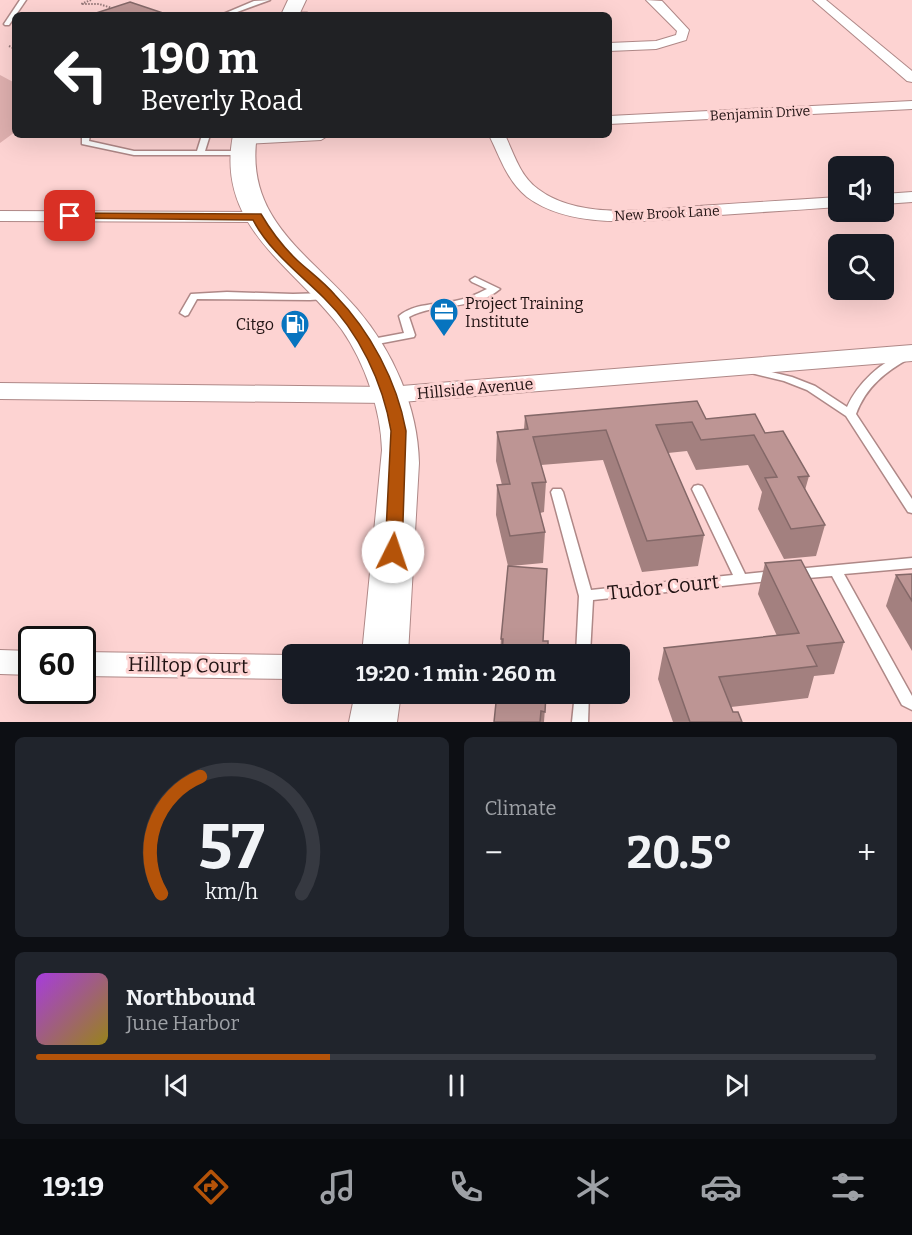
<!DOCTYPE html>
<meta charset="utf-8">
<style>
body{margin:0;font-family:Bitter,serif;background:#20242c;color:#f1f3f6;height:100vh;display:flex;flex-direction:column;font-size:22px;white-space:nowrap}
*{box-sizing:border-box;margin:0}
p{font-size:20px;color:#9ea1a6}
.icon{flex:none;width:33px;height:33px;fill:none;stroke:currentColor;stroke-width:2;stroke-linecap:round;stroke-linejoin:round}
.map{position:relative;height:722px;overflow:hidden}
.details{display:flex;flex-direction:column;gap:15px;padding:15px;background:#0d0f14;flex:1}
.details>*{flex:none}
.guide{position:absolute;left:12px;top:12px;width:600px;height:126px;border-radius:9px;box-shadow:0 6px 24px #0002;background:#202124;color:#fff;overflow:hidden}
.buttons{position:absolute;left:828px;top:156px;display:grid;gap:12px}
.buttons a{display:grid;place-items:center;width:66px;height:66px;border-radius:9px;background:#171b24;box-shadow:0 6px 24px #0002;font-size:30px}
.speed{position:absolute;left:18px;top:626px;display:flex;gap:12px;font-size:30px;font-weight:700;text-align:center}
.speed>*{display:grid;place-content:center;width:78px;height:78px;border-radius:50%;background:#171b24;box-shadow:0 6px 24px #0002;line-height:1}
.speed .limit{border:3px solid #111;border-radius:9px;background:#fff;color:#111}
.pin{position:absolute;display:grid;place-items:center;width:51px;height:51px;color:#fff;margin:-26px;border-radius:12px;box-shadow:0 3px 9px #0006}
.me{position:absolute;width:66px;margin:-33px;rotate:4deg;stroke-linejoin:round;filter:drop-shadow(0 0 4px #0008)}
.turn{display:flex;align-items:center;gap:21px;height:126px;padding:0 30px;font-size:27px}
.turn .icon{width:78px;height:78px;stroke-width:2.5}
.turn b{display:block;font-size:42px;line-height:51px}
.big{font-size:45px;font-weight:700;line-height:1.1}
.details .card{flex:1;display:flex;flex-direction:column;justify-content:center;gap:9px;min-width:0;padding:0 21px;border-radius:9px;background:#20242c}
.details .dial{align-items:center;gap:0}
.dial svg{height:156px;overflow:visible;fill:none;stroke:#363941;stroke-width:7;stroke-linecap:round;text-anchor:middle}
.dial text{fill:#f1f3f6;stroke:none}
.song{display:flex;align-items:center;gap:18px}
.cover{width:72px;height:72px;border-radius:9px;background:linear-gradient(135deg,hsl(280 70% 55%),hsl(50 70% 35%))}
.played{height:6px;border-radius:3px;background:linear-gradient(90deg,#b45309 35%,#363941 35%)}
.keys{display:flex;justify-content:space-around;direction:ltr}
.heat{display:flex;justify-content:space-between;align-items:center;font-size:33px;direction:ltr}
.details .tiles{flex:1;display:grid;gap:15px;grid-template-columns:1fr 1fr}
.card:last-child{grid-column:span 2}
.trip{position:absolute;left:282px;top:644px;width:348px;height:60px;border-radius:9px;background:#171b24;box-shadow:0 6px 24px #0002;font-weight:700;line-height:60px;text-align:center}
.menu{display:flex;height:96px;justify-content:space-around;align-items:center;background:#090b0e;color:#9ea1a6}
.menu .icon{width:42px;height:42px}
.menu .current{color:#b45309}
.menu b{font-size:27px;color:#f1f3f6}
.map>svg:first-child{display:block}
.green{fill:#dfb0af}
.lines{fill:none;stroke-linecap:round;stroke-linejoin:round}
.service-casing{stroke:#af8887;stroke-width:3}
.minor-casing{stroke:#af8887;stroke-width:2}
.tertiary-casing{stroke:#af8887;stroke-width:2}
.primary-casing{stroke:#af8887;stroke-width:2}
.path{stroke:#957878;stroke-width:2;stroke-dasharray:1.5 1.5;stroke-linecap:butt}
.service{fill:#fff;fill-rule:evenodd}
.minor{fill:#fff;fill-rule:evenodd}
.tertiary{fill:#fff;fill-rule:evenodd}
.primary{fill:#fff;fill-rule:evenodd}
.wall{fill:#a3807f}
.shaded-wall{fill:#846868}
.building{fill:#bd9594;stroke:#846868;stroke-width:1.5}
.route{fill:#b45309;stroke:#753606;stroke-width:1.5}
.labels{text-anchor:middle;stroke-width:6;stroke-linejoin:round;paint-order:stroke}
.far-street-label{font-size:14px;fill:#201212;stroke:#fdd3d2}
.poi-label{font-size:16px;fill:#201212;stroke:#fdd3d2;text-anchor:start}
.street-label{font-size:16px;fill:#201212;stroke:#fdd3d2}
.near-street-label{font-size:20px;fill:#201212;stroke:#fdd3d2}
</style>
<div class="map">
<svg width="912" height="722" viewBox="0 0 912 722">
<rect width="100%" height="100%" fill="#fdd3d2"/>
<path class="green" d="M 0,75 L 15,83 L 15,132 L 0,143 Z"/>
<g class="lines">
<g class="service-casing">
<g id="service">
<path d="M 20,0 L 26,0 L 9,25 L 5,25 L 4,24 Z"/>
<path d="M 270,0 L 229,15 L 221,15 L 254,1 Z"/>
<path d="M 291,13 L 307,13 L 310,15 L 288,15 Z"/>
<path d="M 82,135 L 90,135 L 89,141 L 134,151 L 197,151 L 202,135 L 210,135 L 205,151 L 242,151 L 246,153 L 242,155 L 134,155 L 82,144 Z"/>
<path d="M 475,277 L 500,289 C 474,311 436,302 409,317 L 415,335 L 414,337 L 367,346 L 362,343 L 367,340 L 404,333 L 399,316 C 414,303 437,305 455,301 C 466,299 477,294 487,289 L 472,282 L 470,280 Z"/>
<path d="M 227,292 L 293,294 L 326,293 L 331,296 L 326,299 L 310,300 L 197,299 L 188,315 L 185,316 L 180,313 L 191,294 Z"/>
<path d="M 906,353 L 910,354 L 911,356 L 910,358 C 885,372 866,387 856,414 L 912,499 L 912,513 L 908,512 L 846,416 L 807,390 L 784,381 L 747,372 L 746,370 L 751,367 L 792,377 L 815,386 L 847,407 C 858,383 881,361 906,353 Z"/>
<path d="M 698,485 L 702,486 L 704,489 L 745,574 L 774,571 L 779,572 L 781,576 L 779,580 L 593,600 L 590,654 L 576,654 L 579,596 L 551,492 L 553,489 L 561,489 L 563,492 L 591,590 L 733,575 L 692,489 L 694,486 Z"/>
<path d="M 912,558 L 912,568 L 844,574 L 912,696 L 912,710 L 902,705 L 832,576 L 796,579 L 791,578 L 789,574 L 791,570 L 796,569 Z"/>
<path d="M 575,693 L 589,693 L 588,722 L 572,722 Z"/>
</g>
</g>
<g class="minor-casing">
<g id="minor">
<path d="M 646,0 L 662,1 L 689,30 L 686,40 L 656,49 L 609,51 L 609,43 L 656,41 L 676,35 L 677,31 Z"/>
<path d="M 813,0 L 826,0 L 912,71 L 912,82 L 907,81 Z"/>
<path d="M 912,101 L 912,109 L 609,124 L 609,116 Z"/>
<path d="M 242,135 L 329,135 L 321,140 L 244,144 L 236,139 Z"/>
<path d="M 489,135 L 505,135 C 514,154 520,176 538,189 C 583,223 661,208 714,205 C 755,202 797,200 838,197 L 838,207 C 799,210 759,212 720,215 C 662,219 577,234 527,197 C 507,181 500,157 489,135 Z"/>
<path d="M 912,192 L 912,202 L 884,204 L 884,194 Z"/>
<path d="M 0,211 L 257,212 L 263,213 L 266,217 L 263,221 L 257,222 L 0,221 Z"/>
<path d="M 0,650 L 32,651 L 32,675 L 0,674 Z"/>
<path d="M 82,652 L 292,655 L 292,679 L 82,676 Z"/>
</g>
</g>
<g class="tertiary-casing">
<path id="tertiary" d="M 912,345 L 912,361 L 389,403 L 0,399 L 0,383 L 389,387 Z"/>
</g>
<g class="primary-casing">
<g id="primary">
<path d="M 288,0 L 306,0 L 299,15 L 281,15 Z"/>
<path d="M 233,135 L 257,135 C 244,220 310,254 357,309 C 393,351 418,407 419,463 L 408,654 L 362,654 L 382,450 C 381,410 365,363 342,330 C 296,267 215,228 233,135 Z"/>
<path d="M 355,693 L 401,693 L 397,722 L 349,722 Z"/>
</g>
</g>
<g class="path">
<path d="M 91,0 L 81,4 L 99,4 L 115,9"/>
<path d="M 9,46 L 15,49"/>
</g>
<use href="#service" class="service"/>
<use href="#minor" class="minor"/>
<use href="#tertiary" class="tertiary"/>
<use href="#primary" class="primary"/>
</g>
<g class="wall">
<path d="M 525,416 L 706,419 L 765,433 L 809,476 L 805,490 L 825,525 L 816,556 L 784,559 L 758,509 L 762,492 L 748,465 L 696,470 L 687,451 L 668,453 L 704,535 L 698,566 L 642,572 L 603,460 L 541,465 L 546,482 L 544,512 L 540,513 L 545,532 L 543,563 L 511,566 L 548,654 L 500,654 L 501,639 L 508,566 L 496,515 L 497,485 L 502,485 L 496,461 L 497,432 L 524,429 Z"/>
<path d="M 765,563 L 844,642 L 834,674 L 814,676 L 808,698 L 731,707 L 733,712 L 742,722 L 673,722 L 658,679 L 664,648 L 777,636 L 758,594 Z"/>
<path d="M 912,574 L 912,651 L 886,606 L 896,575 Z"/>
<path d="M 546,693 L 544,722 L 494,722 Z"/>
</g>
<path class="shaded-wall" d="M 160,12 L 161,15 L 151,15 Z"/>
<g class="building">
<path d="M 130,2 L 160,12 L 151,15 L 90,15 Z"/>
<path d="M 697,401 L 706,419 L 755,414 L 765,433 L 783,431 L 809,476 L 798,477 L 825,525 L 791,529 L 765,478 L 777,477 L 754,435 L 701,440 L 692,422 L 656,425 L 704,535 L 647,541 L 606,430 L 533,437 L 546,482 L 532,483 L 545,532 L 510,536 L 497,485 L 510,484 L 497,432 L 528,429 L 525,416 Z"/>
<path d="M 801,560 L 844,642 L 807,646 L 817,666 L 719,677 L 733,712 L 738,712 L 742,722 L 690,722 L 664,648 L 799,633 L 765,563 Z"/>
<path d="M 508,566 L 547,569 L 543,641 L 548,641 L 548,654 L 502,654 L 503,639 L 501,639 Z"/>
<path d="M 912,574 L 912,601 L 896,575 Z"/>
<path d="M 497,693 L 546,693 L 545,712 L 541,711 L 540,722 L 494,722 Z"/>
</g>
<path class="route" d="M 70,213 L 261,214 C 271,231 283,247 298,261 C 310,272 324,282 335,295 C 370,331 397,381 406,431 L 402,552 L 399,557 L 393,558 L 387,557 L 385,552 L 391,431 C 383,383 359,332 324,298 C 299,273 270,252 253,220 L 66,218 L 64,216 Z"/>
<defs>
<g id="office-pin" transform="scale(1.5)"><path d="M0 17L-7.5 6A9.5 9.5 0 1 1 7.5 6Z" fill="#0774bf" stroke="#fdd3d2"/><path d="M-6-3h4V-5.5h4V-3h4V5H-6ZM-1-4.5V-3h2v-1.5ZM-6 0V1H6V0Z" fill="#fff"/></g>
<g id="fuel-pin" transform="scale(1.5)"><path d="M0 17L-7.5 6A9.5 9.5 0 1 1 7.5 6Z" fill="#0774bf" stroke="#fdd3d2"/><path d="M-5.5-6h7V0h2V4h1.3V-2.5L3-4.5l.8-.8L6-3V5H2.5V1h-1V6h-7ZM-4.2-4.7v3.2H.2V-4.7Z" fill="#fff"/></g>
</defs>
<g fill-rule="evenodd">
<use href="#office-pin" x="444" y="312"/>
<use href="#fuel-pin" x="295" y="324"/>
</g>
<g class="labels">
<g class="far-street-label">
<text transform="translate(760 113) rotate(-3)" y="5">Benjamin Drive</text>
<text transform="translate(667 213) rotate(-3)" y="5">New Brook Lane</text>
</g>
<g class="poi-label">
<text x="465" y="309">Project Training<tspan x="465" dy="18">Institute</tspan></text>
<text x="274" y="330" text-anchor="end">Citgo</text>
</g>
<g class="street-label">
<text transform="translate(475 388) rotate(-5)" y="6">Hillside Avenue</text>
</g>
<g class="near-street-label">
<text transform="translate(663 587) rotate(-6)" y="7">Tudor Court</text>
<text transform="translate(188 665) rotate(1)" y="7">Hilltop Court</text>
</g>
</g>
</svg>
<div class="buttons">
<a><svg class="icon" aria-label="sound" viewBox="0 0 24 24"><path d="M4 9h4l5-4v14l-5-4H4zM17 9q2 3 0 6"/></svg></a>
<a><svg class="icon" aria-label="search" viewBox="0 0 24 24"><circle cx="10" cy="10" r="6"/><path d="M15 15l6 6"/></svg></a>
</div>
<div class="speed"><div class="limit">60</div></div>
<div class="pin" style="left:70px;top:216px;background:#d93025"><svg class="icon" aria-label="arrive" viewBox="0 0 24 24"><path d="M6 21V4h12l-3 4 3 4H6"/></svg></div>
<svg class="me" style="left:393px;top:552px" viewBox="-20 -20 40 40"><circle r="19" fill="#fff"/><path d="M0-13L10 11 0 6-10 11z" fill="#b45309"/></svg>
<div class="trip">19:20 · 1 min · 260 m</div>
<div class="guide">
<div class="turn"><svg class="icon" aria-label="left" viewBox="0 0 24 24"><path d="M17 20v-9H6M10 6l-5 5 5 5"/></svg><div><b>190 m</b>Beverly Road</div></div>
</div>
</div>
<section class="details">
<div class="tiles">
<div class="card dial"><svg viewBox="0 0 100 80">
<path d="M14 69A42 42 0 1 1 86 69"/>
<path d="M14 69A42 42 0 0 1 34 9" stroke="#b45309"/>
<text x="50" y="56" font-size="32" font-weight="700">57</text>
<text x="50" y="72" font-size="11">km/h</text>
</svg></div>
<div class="card"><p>Climate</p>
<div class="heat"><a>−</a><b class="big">20.5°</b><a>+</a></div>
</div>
<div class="card">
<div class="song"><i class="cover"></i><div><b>Northbound</b><p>June Harbor</p></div></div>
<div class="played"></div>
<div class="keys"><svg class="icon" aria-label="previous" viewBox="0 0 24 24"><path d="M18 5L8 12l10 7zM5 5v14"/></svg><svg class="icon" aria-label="pause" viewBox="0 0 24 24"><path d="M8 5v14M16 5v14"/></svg><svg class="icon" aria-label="next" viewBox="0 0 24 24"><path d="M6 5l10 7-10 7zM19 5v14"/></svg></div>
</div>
</div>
</section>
<nav class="menu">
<b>19:19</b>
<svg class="icon current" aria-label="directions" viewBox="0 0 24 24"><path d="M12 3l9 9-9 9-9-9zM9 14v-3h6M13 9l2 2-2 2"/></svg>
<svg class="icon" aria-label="music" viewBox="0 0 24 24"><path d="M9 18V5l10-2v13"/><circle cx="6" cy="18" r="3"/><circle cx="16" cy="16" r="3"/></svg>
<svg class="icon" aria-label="phone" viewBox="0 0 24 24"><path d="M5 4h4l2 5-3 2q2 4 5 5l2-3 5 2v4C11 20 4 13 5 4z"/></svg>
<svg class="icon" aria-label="climate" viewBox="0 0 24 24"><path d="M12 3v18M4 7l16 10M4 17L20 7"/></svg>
<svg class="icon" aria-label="car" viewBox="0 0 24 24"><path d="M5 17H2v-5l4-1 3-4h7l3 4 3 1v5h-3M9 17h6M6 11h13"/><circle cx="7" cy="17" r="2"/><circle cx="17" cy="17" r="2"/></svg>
<svg class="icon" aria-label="filters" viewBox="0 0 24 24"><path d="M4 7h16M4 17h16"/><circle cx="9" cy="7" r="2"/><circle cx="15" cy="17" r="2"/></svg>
</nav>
